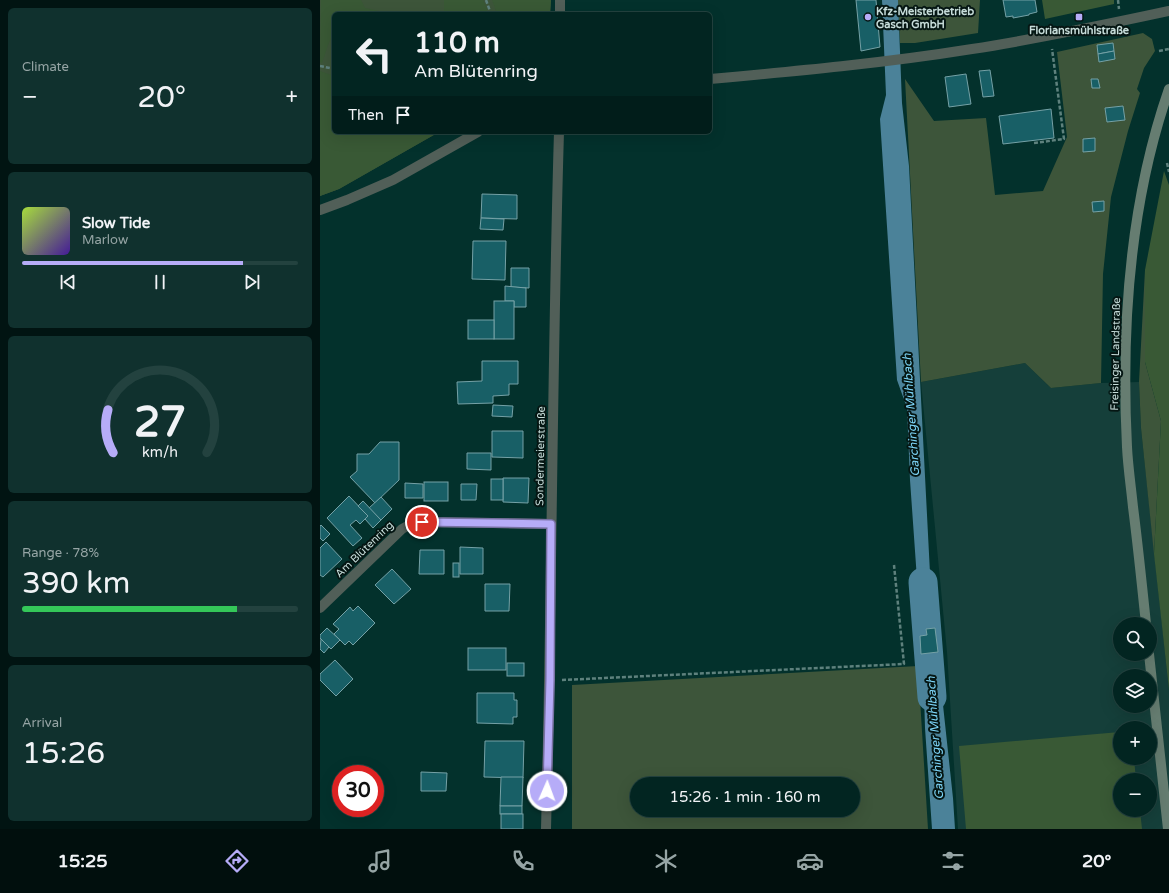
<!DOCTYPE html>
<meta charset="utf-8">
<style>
body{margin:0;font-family:"Varela Round",sans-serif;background:#10312e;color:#f1f3f6;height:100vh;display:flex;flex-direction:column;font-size:15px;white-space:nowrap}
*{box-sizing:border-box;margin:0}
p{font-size:13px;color:#96a5a5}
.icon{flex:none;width:22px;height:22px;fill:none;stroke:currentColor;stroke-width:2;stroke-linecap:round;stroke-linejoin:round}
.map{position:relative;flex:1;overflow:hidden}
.side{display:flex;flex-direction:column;gap:8px;padding:8px;background:#011412;width:320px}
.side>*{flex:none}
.top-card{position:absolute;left:12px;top:12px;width:380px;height:122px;border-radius:6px;box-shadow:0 4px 16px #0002,0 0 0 1px #23423f;background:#022521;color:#f1f3f6;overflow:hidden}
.fabs{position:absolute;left:793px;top:617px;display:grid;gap:8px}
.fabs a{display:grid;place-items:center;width:44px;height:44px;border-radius:50%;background:#022521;box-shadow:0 4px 16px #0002,0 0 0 1px #23423f;font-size:20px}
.speed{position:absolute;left:12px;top:765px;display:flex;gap:8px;font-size:20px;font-weight:700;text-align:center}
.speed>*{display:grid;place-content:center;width:52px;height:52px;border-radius:50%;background:#022521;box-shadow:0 4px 16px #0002,0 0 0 1px #23423f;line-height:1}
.speed .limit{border:6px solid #d22;background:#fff;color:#111}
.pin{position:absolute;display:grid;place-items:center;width:34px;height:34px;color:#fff;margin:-17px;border:2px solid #fff;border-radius:50%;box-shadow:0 1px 4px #0007}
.me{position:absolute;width:44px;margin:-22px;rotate:2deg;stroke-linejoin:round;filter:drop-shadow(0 0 3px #0008)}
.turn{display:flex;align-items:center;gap:14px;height:84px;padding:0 16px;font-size:18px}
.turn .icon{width:52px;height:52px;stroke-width:2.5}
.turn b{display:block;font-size:28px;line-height:34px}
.then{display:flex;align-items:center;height:38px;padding:0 16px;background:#0003;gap:8px;font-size:15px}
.big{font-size:30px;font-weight:600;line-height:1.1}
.side .card{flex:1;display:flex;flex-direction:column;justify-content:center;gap:6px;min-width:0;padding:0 14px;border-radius:6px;background:#10312e}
.side .dial{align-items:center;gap:0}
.dial svg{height:104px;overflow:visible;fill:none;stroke:#23423f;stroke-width:7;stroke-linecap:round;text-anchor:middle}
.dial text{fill:#f1f3f6;stroke:none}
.song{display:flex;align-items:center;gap:12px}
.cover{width:48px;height:48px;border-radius:6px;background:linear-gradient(135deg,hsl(80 70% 55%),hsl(260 70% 35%))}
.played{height:4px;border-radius:2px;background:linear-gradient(90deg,#b6acf8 80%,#23423f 80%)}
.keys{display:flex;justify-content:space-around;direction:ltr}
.heat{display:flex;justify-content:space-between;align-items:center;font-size:22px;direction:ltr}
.charge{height:6px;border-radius:3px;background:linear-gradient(90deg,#34c759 78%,#23423f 0)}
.trip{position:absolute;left:310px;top:777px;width:230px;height:40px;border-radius:20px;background:#022521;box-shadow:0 4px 16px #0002,0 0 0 1px #23423f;font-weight:600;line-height:40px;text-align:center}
.dock{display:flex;height:64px;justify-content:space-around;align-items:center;background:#010f0d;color:#96a5a5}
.dock .icon{width:28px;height:28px}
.dock .active{color:#b6acf8}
.dock b{font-size:18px;color:#f1f3f6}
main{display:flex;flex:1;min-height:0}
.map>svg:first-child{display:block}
.built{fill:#153f3a;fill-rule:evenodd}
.green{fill:#3d553a;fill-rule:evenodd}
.forest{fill:#395935}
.water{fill:#4b8299}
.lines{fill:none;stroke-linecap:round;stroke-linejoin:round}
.river{stroke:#4b8299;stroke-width:29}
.building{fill:#185f66;stroke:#75a1a6}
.path{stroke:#5e817d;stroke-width:2.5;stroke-dasharray:4 2;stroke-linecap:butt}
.street{stroke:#515f58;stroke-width:10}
.secondary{stroke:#667d71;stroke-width:10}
.route-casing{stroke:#7670a1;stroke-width:10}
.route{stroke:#b6acf8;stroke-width:7}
.poi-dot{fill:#b6acf8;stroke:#051613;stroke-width:1.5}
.labels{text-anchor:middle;stroke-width:4;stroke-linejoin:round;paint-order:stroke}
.poi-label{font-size:11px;font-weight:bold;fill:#c7ddda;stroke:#051613;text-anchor:start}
.street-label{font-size:11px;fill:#c7ddda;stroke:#051613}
.water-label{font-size:12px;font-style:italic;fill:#7dd5f8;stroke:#051613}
</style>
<main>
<section class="side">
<div class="card"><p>Climate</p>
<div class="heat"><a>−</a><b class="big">20°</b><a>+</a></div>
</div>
<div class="card">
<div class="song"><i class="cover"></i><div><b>Slow Tide</b><p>Marlow</p></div></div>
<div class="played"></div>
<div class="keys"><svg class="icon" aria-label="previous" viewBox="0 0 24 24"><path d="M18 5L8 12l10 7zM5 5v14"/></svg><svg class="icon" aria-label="pause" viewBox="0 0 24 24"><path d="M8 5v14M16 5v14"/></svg><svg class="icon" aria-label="next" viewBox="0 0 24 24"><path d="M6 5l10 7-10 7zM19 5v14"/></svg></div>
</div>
<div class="card dial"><svg viewBox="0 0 100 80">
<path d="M14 69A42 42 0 1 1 86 69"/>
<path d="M14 69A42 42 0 0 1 10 36" stroke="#b6acf8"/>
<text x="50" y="56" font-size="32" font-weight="700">27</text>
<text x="50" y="72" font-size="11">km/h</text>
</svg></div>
<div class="card"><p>Range · 78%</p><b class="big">390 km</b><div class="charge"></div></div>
<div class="card"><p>Arrival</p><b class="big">15:26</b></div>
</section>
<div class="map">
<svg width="849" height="829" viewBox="0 0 849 829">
<rect width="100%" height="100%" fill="#03312c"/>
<path class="built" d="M 705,363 L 731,388 L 781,383 L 819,382 L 821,428 L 849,690 L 849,829 L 638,829 L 627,652 L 601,382 ZM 800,624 L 830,624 L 830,654 L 800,654 ZM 800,676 L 830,676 L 830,706 L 800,706 ZM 800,728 L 830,728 L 830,758 L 800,758 ZM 800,780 L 830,780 L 830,810 L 800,810 Z"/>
<g class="green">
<path d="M 0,0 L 231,0 L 230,14 L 14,14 L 14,132 L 119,132 L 19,189 L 0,196 Z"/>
<path d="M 578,0 L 660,0 L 658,33 L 595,43 L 580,43 Z"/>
<path d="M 823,33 L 832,39 L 835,51 L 824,68 L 817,89 L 820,93 L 808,131 L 791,197 L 783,274 L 781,383 L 731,388 L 705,363 L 601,382 L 585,79 L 614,121 L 666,118 L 675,195 L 723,191 L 747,137 L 737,52 Z"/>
<path d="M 825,270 L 825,362 L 841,421 L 834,554 L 821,428 L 819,382 Z"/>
<path d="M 598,666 L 608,829 L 252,829 L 252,685 ZM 317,784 L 533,784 L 533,810 L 317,810 Z"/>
</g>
<g class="forest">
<path d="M 1,0 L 41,0 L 45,8 L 59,11 L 60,14 L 14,14 L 14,32 L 8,45 L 2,63 L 0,62 Z"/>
<path d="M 124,0 L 163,0 L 167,9 L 167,14 L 124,14 Z"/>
<path d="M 172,0 L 231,0 L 230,14 L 177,14 Z"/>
<path d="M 722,0 L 794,0 L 794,4 L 725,19 Z"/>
<path d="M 0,71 L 14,76 L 14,132 L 119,132 L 19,189 L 0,196 Z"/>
<path d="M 844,171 L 849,185 L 849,690 L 834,554 L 841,421 L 825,362 L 825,270 Z"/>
<path d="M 800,732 L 800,758 L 814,758 L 816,780 L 800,780 L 800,810 L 820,810 L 822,829 L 646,829 L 639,746 Z"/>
</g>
<g class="water">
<path d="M 562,0 L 578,0 L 582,103 L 589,166 L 610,573 L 617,620 L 600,622 L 590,480 L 587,408 L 577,380 L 560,119 L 566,95 Z"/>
<path d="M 619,657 L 620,677 L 633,798 L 635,829 L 612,829 L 605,728 L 603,659 Z"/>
</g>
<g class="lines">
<path class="river" d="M 603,582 L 612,697"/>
</g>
<g class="building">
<path d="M 536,0 L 556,0 L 560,47 L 541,51 Z"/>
<path d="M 683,0 L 715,0 L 717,12 L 709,14 L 709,15 L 693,18 L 693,16 L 686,17 Z"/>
<path d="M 793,43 L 794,51 L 778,54 L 777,45 Z"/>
<path d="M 794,51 L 795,59 L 779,62 L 778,54 Z"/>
<path d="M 670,70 L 674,96 L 663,97 L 659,71 Z"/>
<path d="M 646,74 L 651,104 L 629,107 L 625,77 Z"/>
<path d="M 771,79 L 778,79 L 780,88 L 772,88 Z"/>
<path d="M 803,106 L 805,120 L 787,122 L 785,108 Z"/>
<path d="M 731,109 L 734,138 L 683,144 L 679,116 Z"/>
<path d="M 775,138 L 775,151 L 763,152 L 763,139 Z"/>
<path d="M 162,194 L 197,195 L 197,219 L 161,218 Z"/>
<path d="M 784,201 L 784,211 L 773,212 L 772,202 Z"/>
<path d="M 161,218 L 184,219 L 183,230 L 160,229 Z"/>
<path d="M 153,241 L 186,241 L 185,280 L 152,279 Z"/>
<path d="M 191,268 L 209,268 L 209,288 L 191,287 Z"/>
<path d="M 185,286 L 206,288 L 206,307 L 194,307 L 194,301 L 185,301 Z"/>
<rect x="174" y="301" width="20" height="38"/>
<rect x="148" y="320" width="26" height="19"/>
<path d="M 162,361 L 198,361 L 198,384 L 189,384 L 189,395 L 173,396 L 173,403 L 138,404 L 137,382 L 162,381 Z"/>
<path d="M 173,405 L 193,406 L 192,417 L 172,416 Z"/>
<path d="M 172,431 L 203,431 L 203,458 L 172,457 Z"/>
<path d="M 60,442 L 79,442 L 79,480 L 55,503 L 30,477 L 37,471 L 37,454 L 49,454 Z"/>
<path d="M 147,453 L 171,453 L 171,470 L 147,469 Z"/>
<path d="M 183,478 L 209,478 L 208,503 L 183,502 Z"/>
<rect x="171" y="479" width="12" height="21"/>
<rect x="104" y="482" width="24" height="19"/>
<path d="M 85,483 L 103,484 L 103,498 L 85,498 Z"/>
<path d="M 141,484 L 157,484 L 156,500 L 141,500 Z"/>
<path d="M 29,496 L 48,516 L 40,524 L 36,520 L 30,525 L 42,538 L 33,546 L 7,518 Z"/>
<path d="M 61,497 L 72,509 L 61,520 L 49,508 Z"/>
<path d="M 43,501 L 61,520 L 53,528 L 45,519 L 48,516 L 38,506 Z"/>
<path d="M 1,525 L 10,534 L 3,541 L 0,538 L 0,526 Z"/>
<path d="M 6,542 L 22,559 L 3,577 L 0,575 L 0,548 Z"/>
<path d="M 140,547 L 163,548 L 163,574 L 140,574 Z"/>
<path d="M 100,550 L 124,550 L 124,574 L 99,574 Z"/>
<rect x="133" y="563" width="6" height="14"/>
<path d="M 72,569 L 91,589 L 74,604 L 55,585 Z"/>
<path d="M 165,584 L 190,584 L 189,611 L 165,611 Z"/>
<path d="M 38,606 L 55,623 L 33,645 L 29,641 L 25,645 L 14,634 L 19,629 L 13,624 L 30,607 L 33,611 Z"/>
<path d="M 7,628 L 20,640 L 11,649 L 0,638 L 0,635 Z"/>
<path d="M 615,628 L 618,652 L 601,654 L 600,636 L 607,635 L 606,629 Z"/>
<path d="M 1,639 L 9,647 L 4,653 L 0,649 Z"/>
<rect x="148" y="648" width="38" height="22"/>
<path d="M 15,660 L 33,679 L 16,696 L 0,680 L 0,674 Z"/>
<rect x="187" y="663" width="17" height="13"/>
<path d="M 157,693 L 194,693 L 194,700 L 197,700 L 197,717 L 193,717 L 193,724 L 157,723 Z"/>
<path d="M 165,741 L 204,741 L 203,778 L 164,777 Z"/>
<path d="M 101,772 L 127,773 L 126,791 L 101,791 Z"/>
<path d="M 181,777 L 203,777 L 202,806 L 180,806 Z"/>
<rect x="180" y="806" width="22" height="8"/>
<rect x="181" y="814" width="22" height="15"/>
</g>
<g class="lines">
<g class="path">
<path d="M 166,0 L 171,14"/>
<path d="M 798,0 L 799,9"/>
<path d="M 839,51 L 849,49"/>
<path d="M 0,66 L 14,69"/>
<path d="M 714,143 L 744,139 L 732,49"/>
<path d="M 847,163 L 849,172"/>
<path d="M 242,680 L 584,664 L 574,565"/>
</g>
<g class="street">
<path d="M 240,14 L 240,0"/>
<path d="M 390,79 C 478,71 565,63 652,49 C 718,39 784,25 849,11"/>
<path d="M 0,210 L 27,200 L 73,180 L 158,132"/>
<path d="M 0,608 L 82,529 L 91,524 L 102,522 L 231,524"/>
<path d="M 226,829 C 232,597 232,364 239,132"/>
</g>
<g class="secondary">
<path d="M 826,624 C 822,585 818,546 813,507 C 811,487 808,467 807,447 C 801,328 810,201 849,89"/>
<path d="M 829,654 L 848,829"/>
</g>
</g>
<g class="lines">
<g class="route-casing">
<path id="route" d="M 102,522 L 231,524 L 230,680 L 227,791"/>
</g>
<use href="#route" class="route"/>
</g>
<g class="poi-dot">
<circle cx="548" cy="17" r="4"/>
<rect x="755" y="13" width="8" height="8" rx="2"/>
</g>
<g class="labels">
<g class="poi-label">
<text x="556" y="15">Kfz-Meisterbetrieb<tspan x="556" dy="13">Gasch GmbH</tspan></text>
<text x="759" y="34" text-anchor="middle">Floriansmühlstraße</text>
</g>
<g class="street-label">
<text transform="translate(795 354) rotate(-89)" y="4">Freisinger Landstraße</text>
<text transform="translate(220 456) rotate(-89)" y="4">Sondermeierstraße</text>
<text transform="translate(44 549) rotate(-44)" y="4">Am Blütenring</text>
</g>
<g class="water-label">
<text transform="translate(591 415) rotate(-94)" y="4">Garchinger Mühlbach</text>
<text transform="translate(615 738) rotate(-94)" y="4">Garchinger Mühlbach</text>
</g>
</g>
</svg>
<div class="fabs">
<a><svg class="icon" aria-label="search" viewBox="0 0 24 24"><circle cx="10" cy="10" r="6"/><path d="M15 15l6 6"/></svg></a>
<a><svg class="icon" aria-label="layers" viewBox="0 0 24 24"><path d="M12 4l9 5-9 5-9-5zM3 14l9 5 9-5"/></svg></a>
<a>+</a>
<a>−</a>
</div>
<div class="speed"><div class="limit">30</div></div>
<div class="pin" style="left:102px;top:522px;background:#d93025"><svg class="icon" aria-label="arrive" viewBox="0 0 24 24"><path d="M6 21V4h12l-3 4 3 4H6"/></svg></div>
<svg class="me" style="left:227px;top:791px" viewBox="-20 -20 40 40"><circle r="17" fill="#b6acf8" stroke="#fff" stroke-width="3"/><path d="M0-11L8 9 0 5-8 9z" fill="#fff"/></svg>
<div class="trip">15:26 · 1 min · 160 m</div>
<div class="top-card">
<div class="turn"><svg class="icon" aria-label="left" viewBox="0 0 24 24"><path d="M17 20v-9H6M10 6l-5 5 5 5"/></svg><div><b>110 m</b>Am Blütenring</div></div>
<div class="then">Then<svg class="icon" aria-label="arrive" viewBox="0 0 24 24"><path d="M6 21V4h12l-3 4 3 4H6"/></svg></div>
</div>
</div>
</main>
<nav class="dock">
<b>15:25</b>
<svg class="icon active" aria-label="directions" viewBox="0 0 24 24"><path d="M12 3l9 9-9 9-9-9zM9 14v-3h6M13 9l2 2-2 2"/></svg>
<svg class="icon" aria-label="music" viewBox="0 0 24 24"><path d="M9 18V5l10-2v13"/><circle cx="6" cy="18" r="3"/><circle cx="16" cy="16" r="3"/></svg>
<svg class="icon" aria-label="phone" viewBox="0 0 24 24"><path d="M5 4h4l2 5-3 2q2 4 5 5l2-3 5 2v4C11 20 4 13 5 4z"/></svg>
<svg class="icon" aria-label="climate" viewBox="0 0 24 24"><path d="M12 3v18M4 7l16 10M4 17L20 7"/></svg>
<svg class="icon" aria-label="car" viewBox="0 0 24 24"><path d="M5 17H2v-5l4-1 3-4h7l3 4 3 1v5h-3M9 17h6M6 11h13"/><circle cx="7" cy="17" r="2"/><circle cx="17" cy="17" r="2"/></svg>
<svg class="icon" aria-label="filters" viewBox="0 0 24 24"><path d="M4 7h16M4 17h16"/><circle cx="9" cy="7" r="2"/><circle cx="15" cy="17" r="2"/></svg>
<b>20°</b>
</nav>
